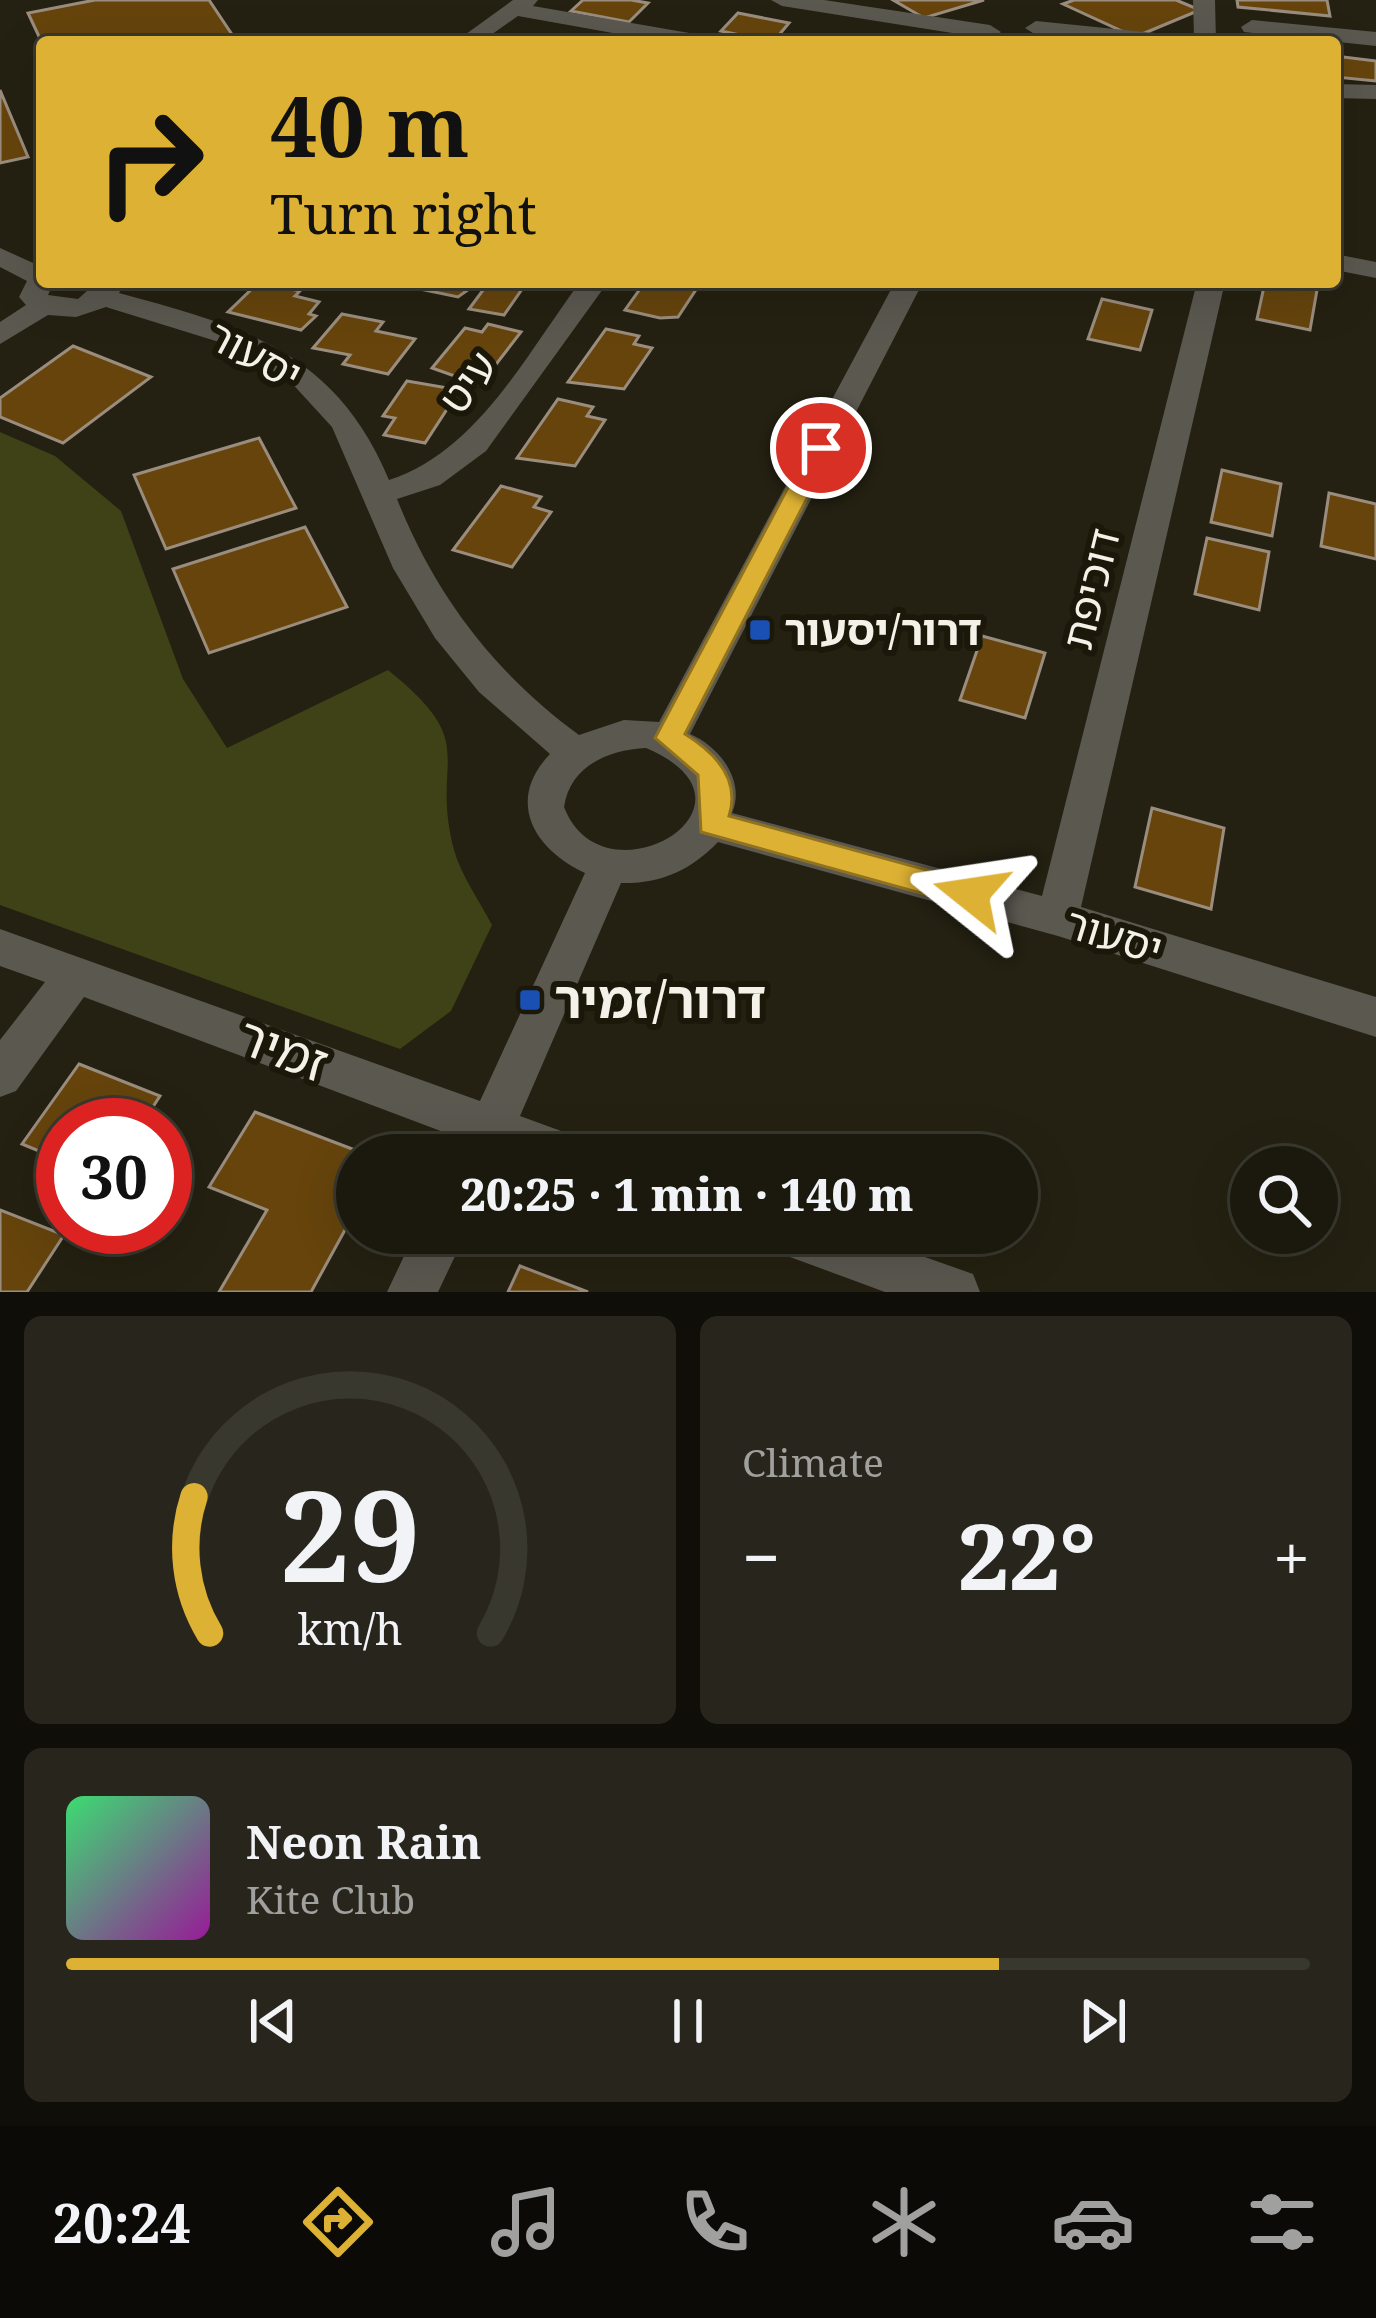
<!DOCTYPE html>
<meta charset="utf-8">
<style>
body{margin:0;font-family:"Noto Serif","Noto Sans Hebrew",serif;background:#28261c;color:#f1f3f6;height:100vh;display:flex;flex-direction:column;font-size:45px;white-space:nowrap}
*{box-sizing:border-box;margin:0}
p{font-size:39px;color:#a0a09e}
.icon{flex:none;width:66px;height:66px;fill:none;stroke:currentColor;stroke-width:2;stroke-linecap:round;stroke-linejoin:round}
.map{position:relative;height:1292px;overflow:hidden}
.sheet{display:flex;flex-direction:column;gap:24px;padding:24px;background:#0f0e08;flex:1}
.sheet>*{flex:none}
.hud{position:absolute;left:36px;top:36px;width:1305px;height:252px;border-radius:12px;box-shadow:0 12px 48px #0002,0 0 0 3px #39382e;background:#ddb133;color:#111;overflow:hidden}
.buttons{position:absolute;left:1230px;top:1146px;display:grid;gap:24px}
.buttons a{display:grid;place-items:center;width:108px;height:108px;border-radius:50%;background:#1b190e;box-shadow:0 12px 48px #0002,0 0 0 3px #39382e;font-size:60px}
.speed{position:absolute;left:36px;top:1098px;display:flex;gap:24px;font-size:60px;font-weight:700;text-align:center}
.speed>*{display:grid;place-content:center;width:156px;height:156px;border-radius:50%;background:#1b190e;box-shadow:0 12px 48px #0002,0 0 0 3px #39382e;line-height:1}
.speed .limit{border:18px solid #d22;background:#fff;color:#111}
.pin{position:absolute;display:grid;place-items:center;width:102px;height:102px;color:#fff;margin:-51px;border:6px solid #fff;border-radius:50%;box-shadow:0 3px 12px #0007}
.me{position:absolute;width:132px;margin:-66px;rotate:285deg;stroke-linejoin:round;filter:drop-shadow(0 0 9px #0008)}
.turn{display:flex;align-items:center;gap:42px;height:252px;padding:0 36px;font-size:54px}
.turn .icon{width:156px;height:156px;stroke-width:2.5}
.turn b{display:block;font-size:84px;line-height:102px}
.big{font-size:90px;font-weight:800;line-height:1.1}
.sheet .card{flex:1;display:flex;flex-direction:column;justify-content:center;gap:18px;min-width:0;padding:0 42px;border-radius:18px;background:#28261c}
.sheet .dial{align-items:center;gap:0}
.dial svg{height:312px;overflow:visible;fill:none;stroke:#39382e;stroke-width:7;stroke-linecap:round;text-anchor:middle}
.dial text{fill:#f1f3f6;stroke:none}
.song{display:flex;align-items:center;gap:36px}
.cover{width:144px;height:144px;border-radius:18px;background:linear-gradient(135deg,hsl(140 70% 55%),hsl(300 70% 35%))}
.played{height:12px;border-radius:6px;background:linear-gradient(90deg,#ddb133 75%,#39382e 75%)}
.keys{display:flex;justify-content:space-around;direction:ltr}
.heat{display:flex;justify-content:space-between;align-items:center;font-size:66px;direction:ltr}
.sheet .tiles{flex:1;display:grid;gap:24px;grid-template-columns:1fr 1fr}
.card:last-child{grid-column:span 2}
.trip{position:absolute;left:336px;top:1134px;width:702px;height:120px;border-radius:60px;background:#1b190e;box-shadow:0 12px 48px #0002,0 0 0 3px #39382e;font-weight:800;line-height:120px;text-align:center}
.tab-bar{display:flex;height:192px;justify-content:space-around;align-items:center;background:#0b0a06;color:#a0a09e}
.tab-bar .icon{width:84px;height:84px}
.tab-bar .active{color:#ddb133}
.tab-bar b{font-size:54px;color:#f1f3f6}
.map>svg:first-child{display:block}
.green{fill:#3f4117}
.building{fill:#66440c;stroke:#9a8d7e;stroke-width:3}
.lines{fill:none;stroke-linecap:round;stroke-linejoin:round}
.minor{fill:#5b5850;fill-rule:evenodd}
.route{fill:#ddb133;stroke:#907321;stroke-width:3}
.transit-dot{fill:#1a4fb4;stroke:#1b1809;stroke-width:4.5}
.labels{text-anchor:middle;stroke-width:12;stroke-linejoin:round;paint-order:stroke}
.street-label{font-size:42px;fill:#f4f2e8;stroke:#1b1809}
.poi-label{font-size:42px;font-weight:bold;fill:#f4f2e8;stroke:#1b1809;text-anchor:start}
.near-poi-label{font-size:51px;font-weight:bold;fill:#f4f2e8;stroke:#1b1809;text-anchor:start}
.near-street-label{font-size:51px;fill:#f4f2e8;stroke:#1b1809}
</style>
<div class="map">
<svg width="1376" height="1292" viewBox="0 0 1376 1292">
<rect width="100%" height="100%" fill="#242112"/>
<path class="green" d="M 0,432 L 55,456 L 121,511 L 183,679 L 227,748 L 388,670 C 484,747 429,755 454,850 C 461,875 480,902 492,925 L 451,1011 L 400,1049 L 0,905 Z"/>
<g class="building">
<path d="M 95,0 L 209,0 L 237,42 L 42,43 L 28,13 Z"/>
<path d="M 583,0 L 631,0 L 648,3 L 629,22 L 571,11 Z"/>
<path d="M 893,0 L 984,0 L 924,18 Z"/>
<path d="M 1074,0 L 1176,0 L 1200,10 L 1135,37 L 1063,4 Z"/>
<path d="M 1237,0 L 1327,0 L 1330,16 L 1238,7 Z"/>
<path d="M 738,13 L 789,23 L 773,42 L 721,31 Z"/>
<path d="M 1335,56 L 1376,61 L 1376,81 L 1335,77 Z"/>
<path d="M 0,90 L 28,157 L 0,163 Z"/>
<path d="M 259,282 L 300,291 L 295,296 L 319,302 L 309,314 L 316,316 L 301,330 L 228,312 Z"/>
<path d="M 479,282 L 458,297 L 396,284 L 398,282 Z"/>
<path d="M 489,282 L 527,282 L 504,315 L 469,309 Z"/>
<path d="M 645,282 L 701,282 L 678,317 L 660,318 L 625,310 Z"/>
<path d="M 1265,282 L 1317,290 L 1310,330 L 1257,319 Z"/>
<path d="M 1102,299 L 1152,310 L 1140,350 L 1088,339 Z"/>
<path d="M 342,314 L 383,322 L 376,331 L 415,339 L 388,374 L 343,364 L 350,355 L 313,348 Z"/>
<path d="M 488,324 L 521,332 L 480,385 L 432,368 L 465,328 L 482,332 Z"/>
<path d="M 606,329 L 639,336 L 634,344 L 652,348 L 624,389 L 568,382 Z"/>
<path d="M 73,346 L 151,377 L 63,443 L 0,417 L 0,398 Z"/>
<path d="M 407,381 L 448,388 L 439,401 L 451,403 L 425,443 L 384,435 L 395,418 L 383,416 Z"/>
<path d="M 558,399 L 593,407 L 587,416 L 605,420 L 575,466 L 517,458 Z"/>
<path d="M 259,438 L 296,508 L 166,549 L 134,475 Z"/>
<path d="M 1222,470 L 1281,484 L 1272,536 L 1211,522 Z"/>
<path d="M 501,486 L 541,497 L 534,507 L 551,512 L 512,567 L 453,550 Z"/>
<path d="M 1329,493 L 1376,504 L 1376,559 L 1321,546 Z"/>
<path d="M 305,527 L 347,607 L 209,653 L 173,569 Z"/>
<path d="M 1207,538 L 1269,552 L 1259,610 L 1195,594 Z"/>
<path d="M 982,636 L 1045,653 L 1025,718 L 960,700 Z"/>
<path d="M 1152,808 L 1224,828 L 1211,909 L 1135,887 Z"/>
<path d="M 79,1064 L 160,1096 L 141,1125 L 63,1125 L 63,1161 L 22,1144 Z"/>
<path d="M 255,1112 L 368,1155 L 357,1155 L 357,1208 L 311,1292 L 219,1292 L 267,1210 L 209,1187 Z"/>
<path d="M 0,1210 L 64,1235 L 27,1292 L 0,1292 Z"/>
<path d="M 520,1266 L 588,1292 L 508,1292 Z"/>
</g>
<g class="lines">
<g class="minor">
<path d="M 513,0 L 538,0 L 533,6 L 701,35 L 712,42 L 663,42 L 518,16 L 481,42 L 455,42 Z"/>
<path d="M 771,0 L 824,0 L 990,25 L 1001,32 L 990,39 L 782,6 Z"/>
<path d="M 1193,0 L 1215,0 L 1216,42 L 1036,35 L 1025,28 L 1036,21 L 1194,37 Z"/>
<path d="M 1252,20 L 1376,32 L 1376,46 L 1244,32 L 1241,27 Z"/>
<path d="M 1335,84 L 1376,85 L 1376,99 L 1335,98 Z"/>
<path d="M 0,248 L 42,267 L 42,282 L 54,282 L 48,295 L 78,299 L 97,282 L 125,282 L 119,293 C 244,327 335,351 389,480 C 477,452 527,353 580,282 L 608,282 L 486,451 L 440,485 L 397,499 C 436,597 495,673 579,735 L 624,720 L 659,722 L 895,282 L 923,282 L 690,734 C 719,746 746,781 732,813 L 1042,896 L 1197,282 L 1225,282 L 1081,907 L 1376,997 L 1376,1037 L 1058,936 L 718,842 C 691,870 661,884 621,883 L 520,1116 L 583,1139 L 590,1155 L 455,1155 L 462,1139 L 84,997 L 16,1091 L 0,1097 L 0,1040 L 45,982 L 0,966 L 0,929 L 480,1101 L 585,873 C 534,849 505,801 550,754 L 479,692 L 435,638 L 393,568 L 332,427 L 288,379 L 219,342 L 106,307 L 76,317 L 48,315 L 0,344 L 0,322 L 26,305 L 19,297 L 27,281 L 0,267 ZM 646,748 C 780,805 603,909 564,807 C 570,766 608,750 646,748 Z"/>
<path d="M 1335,254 L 1376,262 L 1376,278 L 1335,270 Z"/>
<path d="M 415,1233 L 466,1233 L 438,1292 L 387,1292 Z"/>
<path d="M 763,1233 L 857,1233 L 973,1274 L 980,1292 L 885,1292 L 771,1250 Z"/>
</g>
</g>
<path class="route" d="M 821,440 L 833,448 L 685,734 C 714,752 741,779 729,816 L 982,885 L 987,894 L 982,904 L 971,907 L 701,832 L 698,775 L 655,738 L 809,448 Z"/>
<g class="transit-dot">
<rect x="748" y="618" width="24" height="24" rx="6"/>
<rect x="518" y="988" width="24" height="24" rx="6"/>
</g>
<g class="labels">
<g class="street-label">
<text transform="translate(255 355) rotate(28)" y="15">יסעור</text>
<text transform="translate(468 382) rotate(-53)" y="15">עיט</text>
<text transform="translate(1091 589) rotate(-76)" y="15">דוכיפת</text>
<text transform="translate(1114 936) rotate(17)" y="15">יסעור</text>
</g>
<g class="poi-label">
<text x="784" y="645">דרור/יסעור</text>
</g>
<g class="near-poi-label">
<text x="554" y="1018">דרור/זמיר</text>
</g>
<g class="near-street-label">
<text transform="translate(283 1050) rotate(21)" y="18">זמיר</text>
</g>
</g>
</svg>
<div class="buttons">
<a><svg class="icon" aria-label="search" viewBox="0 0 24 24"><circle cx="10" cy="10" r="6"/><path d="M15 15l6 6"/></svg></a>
</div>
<div class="speed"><div class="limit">30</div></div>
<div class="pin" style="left:821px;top:448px;background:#d93025"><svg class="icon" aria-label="arrive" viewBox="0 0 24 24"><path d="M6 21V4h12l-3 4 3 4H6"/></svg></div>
<svg class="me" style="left:971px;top:894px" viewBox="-20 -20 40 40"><path d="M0-17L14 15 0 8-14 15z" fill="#ddb133" stroke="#fff" stroke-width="4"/></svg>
<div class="trip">20:25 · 1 min · 140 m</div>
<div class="hud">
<div class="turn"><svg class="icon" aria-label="right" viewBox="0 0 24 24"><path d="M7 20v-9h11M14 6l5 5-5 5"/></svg><div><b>40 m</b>Turn right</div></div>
</div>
</div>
<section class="sheet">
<div class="tiles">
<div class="card dial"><svg viewBox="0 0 100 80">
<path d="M14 69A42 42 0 1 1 86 69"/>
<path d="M14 69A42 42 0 0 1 10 34" stroke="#ddb133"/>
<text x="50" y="56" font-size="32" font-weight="700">29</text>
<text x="50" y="72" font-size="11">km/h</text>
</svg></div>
<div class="card"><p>Climate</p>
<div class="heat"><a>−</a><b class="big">22°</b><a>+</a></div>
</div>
<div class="card">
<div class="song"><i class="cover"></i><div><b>Neon Rain</b><p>Kite Club</p></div></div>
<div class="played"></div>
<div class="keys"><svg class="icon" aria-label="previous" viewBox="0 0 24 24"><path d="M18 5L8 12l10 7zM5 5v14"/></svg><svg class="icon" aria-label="pause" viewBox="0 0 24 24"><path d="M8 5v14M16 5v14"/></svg><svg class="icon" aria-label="next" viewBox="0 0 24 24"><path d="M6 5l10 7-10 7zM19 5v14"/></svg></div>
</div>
</div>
</section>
<nav class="tab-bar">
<b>20:24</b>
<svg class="icon active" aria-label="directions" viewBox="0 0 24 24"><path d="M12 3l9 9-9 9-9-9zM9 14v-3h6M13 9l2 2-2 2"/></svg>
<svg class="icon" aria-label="music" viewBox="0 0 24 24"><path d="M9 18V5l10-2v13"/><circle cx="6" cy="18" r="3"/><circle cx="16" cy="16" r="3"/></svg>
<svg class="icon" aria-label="phone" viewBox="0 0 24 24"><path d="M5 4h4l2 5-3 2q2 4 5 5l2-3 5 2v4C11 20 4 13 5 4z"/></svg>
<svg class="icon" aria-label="climate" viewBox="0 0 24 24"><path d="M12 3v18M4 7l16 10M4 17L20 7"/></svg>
<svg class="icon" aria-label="car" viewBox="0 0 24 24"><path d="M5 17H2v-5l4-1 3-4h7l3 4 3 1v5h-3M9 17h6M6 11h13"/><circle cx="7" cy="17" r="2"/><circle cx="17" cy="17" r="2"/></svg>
<svg class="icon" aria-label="filters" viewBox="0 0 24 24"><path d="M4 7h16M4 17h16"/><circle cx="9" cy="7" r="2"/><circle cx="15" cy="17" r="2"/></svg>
</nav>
